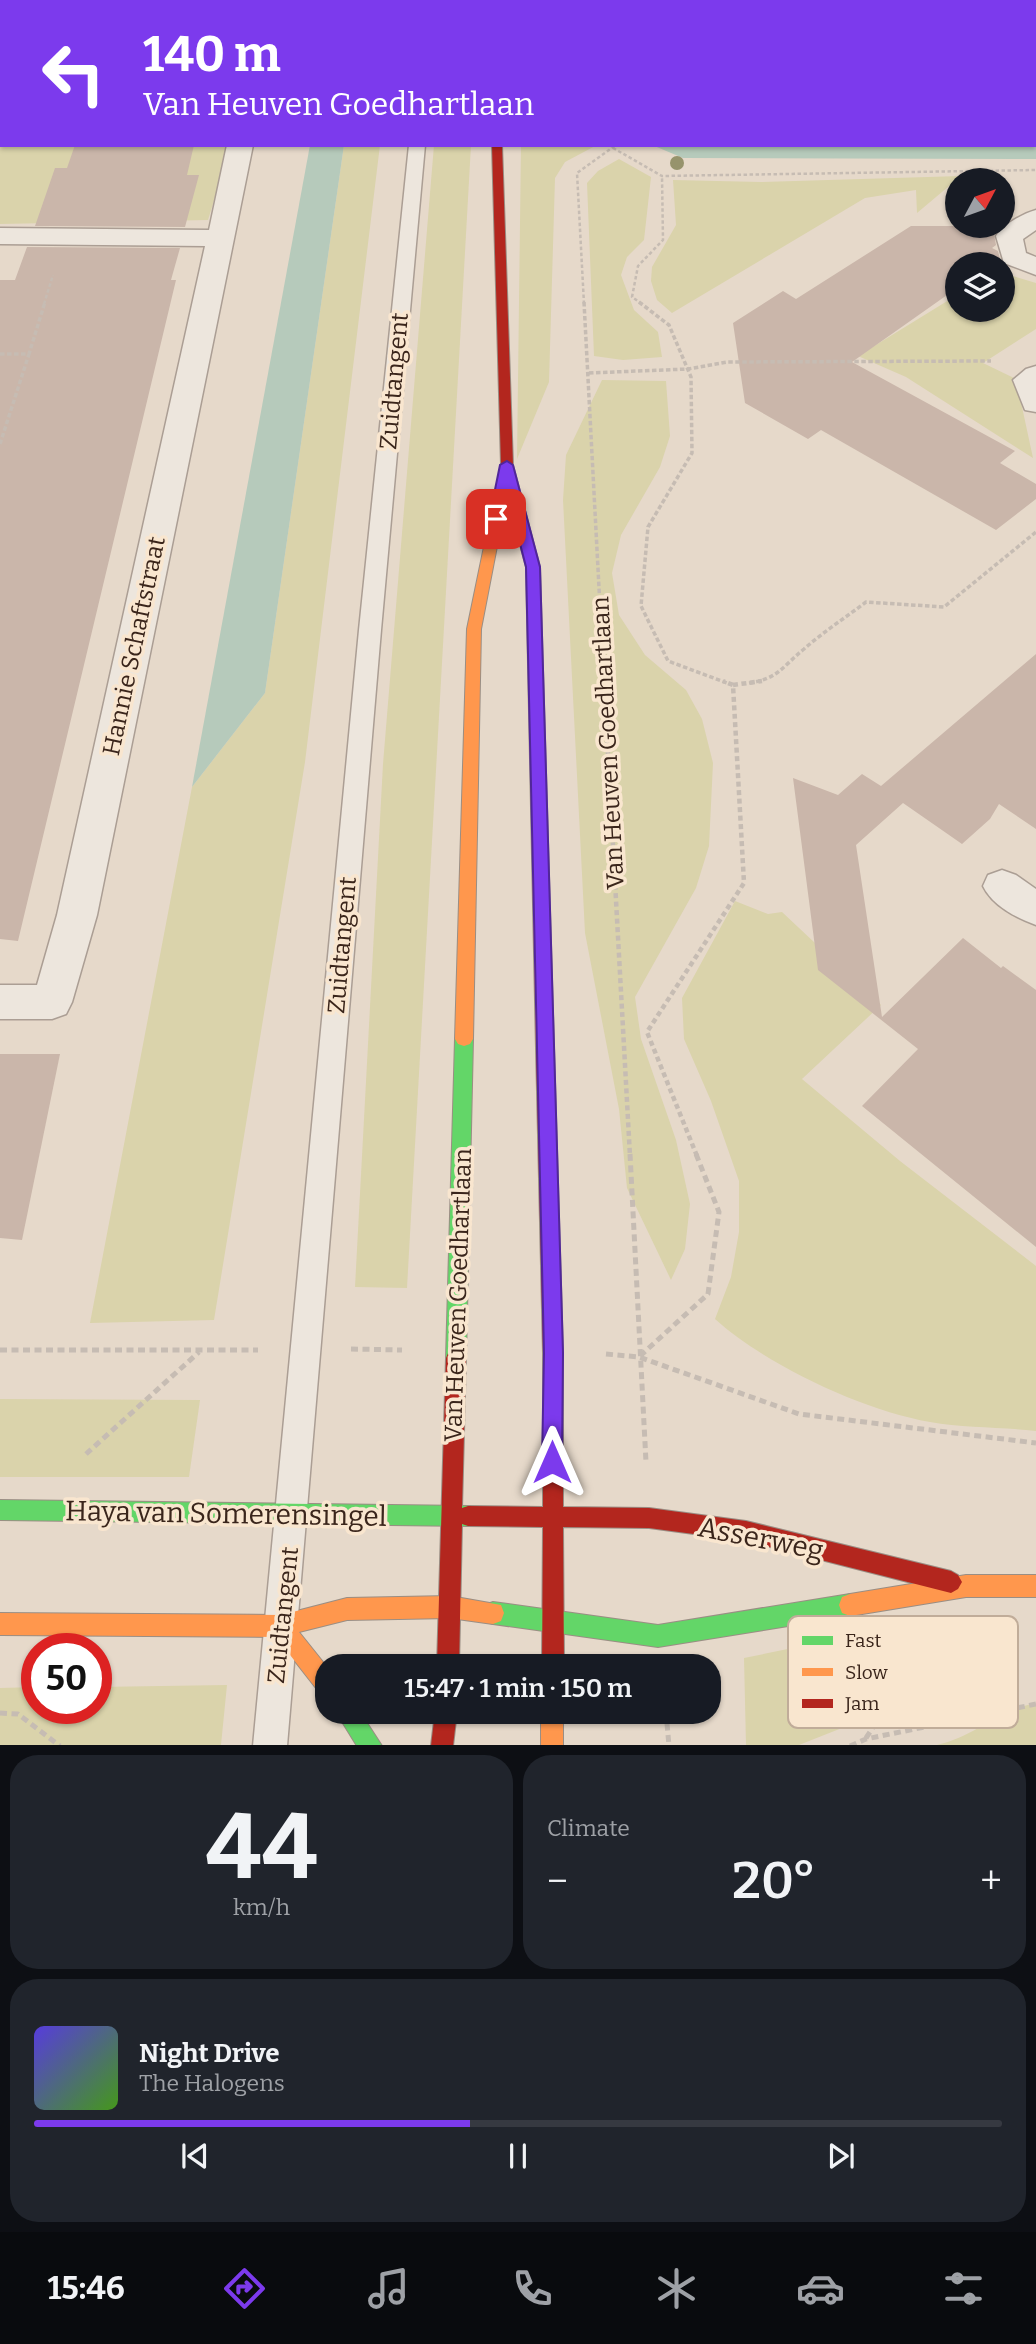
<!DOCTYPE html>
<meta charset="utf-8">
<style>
body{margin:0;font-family:Bitter,serif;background:#20242c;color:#f1f3f6;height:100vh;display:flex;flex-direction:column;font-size:26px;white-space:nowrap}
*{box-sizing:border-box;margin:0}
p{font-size:23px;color:#9ea1a6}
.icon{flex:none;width:38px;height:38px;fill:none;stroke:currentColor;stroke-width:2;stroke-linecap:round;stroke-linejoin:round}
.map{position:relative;height:1745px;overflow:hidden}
.panel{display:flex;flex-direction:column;gap:10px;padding:10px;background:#0d0f14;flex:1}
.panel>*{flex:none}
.top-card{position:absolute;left:0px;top:0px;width:1036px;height:147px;box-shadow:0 2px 5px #0004;background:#7c3aed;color:#fff;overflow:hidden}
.needle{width:46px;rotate:49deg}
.buttons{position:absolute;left:945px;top:168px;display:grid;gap:14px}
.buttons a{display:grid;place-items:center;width:70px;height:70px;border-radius:50%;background:#171b24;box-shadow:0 2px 5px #0004;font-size:35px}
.speed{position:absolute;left:21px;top:1633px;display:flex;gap:14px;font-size:35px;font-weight:700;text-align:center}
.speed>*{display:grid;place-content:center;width:91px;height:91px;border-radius:50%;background:#171b24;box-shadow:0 2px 5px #0004;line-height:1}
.speed .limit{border:10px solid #d22;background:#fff;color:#111}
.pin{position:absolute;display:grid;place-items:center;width:60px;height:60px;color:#fff;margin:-30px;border-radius:14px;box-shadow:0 4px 10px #0006}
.me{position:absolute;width:77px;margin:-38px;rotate:0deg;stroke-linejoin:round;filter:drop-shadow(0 0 5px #0008)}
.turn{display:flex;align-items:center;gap:24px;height:147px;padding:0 28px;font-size:32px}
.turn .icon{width:91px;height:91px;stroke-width:2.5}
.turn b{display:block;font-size:49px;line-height:60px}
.big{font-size:52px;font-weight:600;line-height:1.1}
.panel .tile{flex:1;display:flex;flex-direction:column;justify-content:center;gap:10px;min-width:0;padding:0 24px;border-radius:28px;background:#20242c}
.panel .dial{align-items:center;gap:0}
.dial b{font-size:91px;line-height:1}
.song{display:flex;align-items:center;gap:21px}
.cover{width:84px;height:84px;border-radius:10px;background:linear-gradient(135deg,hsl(250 70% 55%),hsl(100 70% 35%))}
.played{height:7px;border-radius:4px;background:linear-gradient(90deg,#7c3aed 45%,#363941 45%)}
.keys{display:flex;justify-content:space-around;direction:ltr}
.heat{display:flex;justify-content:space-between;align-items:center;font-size:38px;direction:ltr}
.panel .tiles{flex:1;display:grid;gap:10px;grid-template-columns:1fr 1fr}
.tile:last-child{grid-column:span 2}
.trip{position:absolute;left:315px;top:1654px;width:406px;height:70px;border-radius:28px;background:#171b24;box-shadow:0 2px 5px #0004;font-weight:600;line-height:70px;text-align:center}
.tab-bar{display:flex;height:112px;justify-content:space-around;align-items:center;background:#090b0e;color:#9ea1a6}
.tab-bar .icon{width:49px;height:49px}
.tab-bar .selected{color:#7c3aed}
.tab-bar b{font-size:32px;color:#f1f3f6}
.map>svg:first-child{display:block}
.green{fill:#dad3ab}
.water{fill:#b6cabb}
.building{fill:#cab6aa}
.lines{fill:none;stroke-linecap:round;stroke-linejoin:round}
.lane-casing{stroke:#ab9e94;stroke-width:3}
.street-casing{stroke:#ab9e94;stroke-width:3}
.fast-casing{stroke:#9a8e84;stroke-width:2}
.slow-casing{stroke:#9a8e84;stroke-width:2}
.jam-casing{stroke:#9a8e84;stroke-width:2}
.path-far3{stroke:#c6bcb3;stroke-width:2.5;stroke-dasharray:3.5 2.5;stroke-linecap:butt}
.path-far2{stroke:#c6bcb3;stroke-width:3.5;stroke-dasharray:4.5 2.5;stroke-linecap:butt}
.path-far1{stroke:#c6bcb3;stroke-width:4.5;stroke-dasharray:5 3.5;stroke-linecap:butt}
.path{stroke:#c6bcb3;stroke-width:5;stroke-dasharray:7 4.5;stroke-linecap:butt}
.lane{fill:#ede6dd;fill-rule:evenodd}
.street{fill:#ede6dd;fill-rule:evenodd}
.fast{fill:#63d668;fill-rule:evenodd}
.slow{fill:#ff974d;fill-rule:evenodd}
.jam{fill:#b3261e;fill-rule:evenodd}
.tree{fill:#96936c}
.route{fill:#7c3aed;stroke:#51269a;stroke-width:2}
.labels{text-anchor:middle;stroke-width:7;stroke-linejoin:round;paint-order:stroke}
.street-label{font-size:24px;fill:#3a251b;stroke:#f9e6cf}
.near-street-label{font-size:28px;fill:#3a251b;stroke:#f9e6cf}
.key{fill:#f9e6cf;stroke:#c0ac99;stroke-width:2}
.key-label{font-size:19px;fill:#3a251b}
</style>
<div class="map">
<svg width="1036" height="1746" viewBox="0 0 1036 1746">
<rect width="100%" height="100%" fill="#e6d9ca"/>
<g class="green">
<path d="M 0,119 L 2,145 L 231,145 L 208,220 L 0,224 Z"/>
<path d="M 344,145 L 380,145 L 305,762 L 214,1320 L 90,1323 L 192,787 L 265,693 Z"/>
<path d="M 434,145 L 471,145 L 407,1288 L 355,1287 L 383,764 Z"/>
<path d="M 521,145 L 597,145 L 565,162 L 555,178 L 549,382 L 517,459 Z"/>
<path d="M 619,159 L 651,177 L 644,240 L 627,257 L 621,275 L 634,310 L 658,332 L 662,357 L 623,360 L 594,356 L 587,183 L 598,171 Z"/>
<path d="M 961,176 L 917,213 L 916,190 L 865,198 L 672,313 L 657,300 L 651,281 L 652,267 L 676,225 L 673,180 L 761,182 Z"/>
<path d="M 1003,273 L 1036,283 L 1036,329 L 983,363 L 1016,379 L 1033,458 L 906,377 L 858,356 L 957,295 L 957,310 L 1003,310 Z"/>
<path d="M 602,380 L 666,381 L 670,436 L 660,467 L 621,535 L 612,573 L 619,615 L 645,655 L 686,690 L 702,719 L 713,763 L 709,846 L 696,888 L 635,997 L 641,1039 L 676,1140 L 690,1204 L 685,1249 L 671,1280 L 627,1188 L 619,1109 L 585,933 L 563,500 L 566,455 Z"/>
<path d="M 735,901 L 768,914 L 782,912 L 881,1005 L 802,1079 L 900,1161 L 1036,1266 L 1036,1431 C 1001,1427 964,1428 930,1422 C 862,1410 766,1365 715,1319 L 731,1277 L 739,1232 L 739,1181 L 711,1101 L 684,1039 L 682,998 Z"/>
<path d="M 0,1399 L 200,1400 L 189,1477 L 0,1477 Z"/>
<path d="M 817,1643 L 911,1643 L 852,1724 L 799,1745 L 746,1745 L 744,1658 Z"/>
<path d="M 227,1685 L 221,1745 L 0,1745 L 0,1688 L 37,1687 L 37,1708 L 96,1708 L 96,1687 Z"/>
<path d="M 1036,1703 L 1036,1745 L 937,1745 C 973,1737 1000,1710 1036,1703 Z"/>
</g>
<g class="water">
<path d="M 1036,115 L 1036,159 L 683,158 L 652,145 L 1034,145 Z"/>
<path d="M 310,145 L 344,145 L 265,693 L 192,787 Z"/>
</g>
<g class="building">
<path d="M 75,145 L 194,145 L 187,175 L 199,175 L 185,227 L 35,226 L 55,168 L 67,168 Z"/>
<path d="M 911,226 L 1002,226 L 994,234 L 996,245 L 992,248 L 998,251 L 1000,259 L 992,264 L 957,264 L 957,288 L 852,362 L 1015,451 L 1000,463 L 1036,484 L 1036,499 L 996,530 L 821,430 L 808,439 L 745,403 L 733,323 L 783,291 L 796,299 Z"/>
<path d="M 27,247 L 180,248 L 171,280 L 176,280 L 18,941 L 0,939 L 0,280 L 15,280 Z"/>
<path d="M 1036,654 L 1036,829 L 999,804 L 990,819 L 962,844 L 903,803 L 856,845 L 882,1017 L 963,938 L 1001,968 L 1003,966 L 1036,990 L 1036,1247 L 862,1106 L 918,1049 L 818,970 L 793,778 L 838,795 L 862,774 L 881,786 Z"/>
<path d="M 0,1054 L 60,1054 L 22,1240 L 0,1238 Z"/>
</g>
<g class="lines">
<g class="lane-casing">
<g id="lane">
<rect x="424" y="0" width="14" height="2"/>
<path d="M 409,145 L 425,145 L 381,630 L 287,1746 L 253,1746 L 359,630 Z"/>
</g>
</g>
<g class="street-casing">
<g id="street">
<path d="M 227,145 L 253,145 L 97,915 L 72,1002 L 66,1014 L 52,1019 L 0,1019 L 0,985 L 37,985 L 57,915 L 205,246 L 0,244 L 0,228 L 209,230 Z"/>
<path d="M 1036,210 L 1036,230 L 1023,239 L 1026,253 L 1036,257 L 1036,275 L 1004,263 L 996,236 C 1004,224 1022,214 1036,210 Z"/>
<path d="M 1036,366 L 1036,412 L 1025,410 L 1013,380 L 1026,369 Z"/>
<path d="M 1002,870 L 1016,875 L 1036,889 L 1036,925 C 1016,918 992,905 983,886 L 988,875 Z"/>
</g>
</g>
<g class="fast-casing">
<g id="fast">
<path d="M 464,1032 L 470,1034 L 473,1039 L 466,1358 L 463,1365 L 456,1368 L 449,1365 L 446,1358 L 455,1039 L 458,1034 Z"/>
<path d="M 0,1500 L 468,1506 L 475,1509 L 478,1516 L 475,1523 L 468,1526 L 0,1520 Z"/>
<path d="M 850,1594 L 858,1597 L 861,1605 L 858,1613 L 850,1616 L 658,1647 L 493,1624 L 485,1621 L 482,1613 L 485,1605 L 493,1602 L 658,1625 Z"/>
<path d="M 336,1712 L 360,1712 L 382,1746 L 357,1746 Z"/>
</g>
</g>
<g class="slow-casing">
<g id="slow">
<rect x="493" y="0" width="10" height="2"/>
<path d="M 505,470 L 511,474 L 481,629 L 473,1039 L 470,1044 L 464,1046 L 458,1044 L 455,1039 L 467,629 L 499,474 Z"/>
<path d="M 526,537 L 533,541 L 540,567 L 554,1048 L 551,1053 L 545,1055 L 539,1053 L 536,1048 L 526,567 L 519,541 Z"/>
<path d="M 966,1575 L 1036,1575 L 1036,1597 L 966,1597 L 850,1616 L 842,1613 L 839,1605 L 842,1597 L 850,1594 Z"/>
<path d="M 450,1596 L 501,1605 L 504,1613 L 501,1621 L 493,1624 L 450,1618 L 347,1620 L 299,1632 L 327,1667 L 327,1695 L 319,1692 L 276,1637 L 0,1635 L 0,1613 L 281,1615 L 347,1598 Z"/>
<rect x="541" y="1712" width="22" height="34"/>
</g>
</g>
<g class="jam-casing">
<g id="jam">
<path d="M 492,145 L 502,145 L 513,465 L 533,541 L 526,545 L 519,541 L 501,465 Z"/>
<path d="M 545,1041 L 551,1043 L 554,1048 L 563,1353 L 563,1507 L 649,1508 L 746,1521 L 951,1571 L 958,1575 L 962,1582 L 958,1589 L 951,1593 L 746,1541 L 649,1528 L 563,1527 L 564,1666 L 542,1666 L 543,1527 L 468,1526 L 462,1524 L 459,1666 L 437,1666 L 446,1358 L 449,1351 L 456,1348 L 463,1351 L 466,1358 L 462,1508 L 468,1506 L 543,1507 L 543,1353 L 536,1048 L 539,1043 Z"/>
<path d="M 435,1712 L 457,1712 L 453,1746 L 431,1746 Z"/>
</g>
</g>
<g class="path-far3">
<path d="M 702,0 L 704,2"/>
<path d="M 613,148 L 662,176 L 1036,170"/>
<path d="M 44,304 L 53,275"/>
<path d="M 584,304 L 577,173 L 616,145"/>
<path d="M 642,304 L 632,297 L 638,266 L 663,240 L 662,176"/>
</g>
<g class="path-far2">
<path d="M 584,302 L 604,683"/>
<path d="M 639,302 L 669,325 L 691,377 L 692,453 L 648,527 L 641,606 L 668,661 L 727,683"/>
<path d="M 0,354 L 29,354 L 45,302"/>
<path d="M 589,373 L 688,369 L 727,362 L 991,361"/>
<path d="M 0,444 L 29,354"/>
<path d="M 749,683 C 778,679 783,666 804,649 C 823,632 845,618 866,602 L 944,607 L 1036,532"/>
</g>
<g class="path-far1">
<path d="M 604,681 L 630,1156"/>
<path d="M 733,685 L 762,681"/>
<path d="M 697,1156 L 647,1032 L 744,883 L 733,685 L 723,681"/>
</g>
<g class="path">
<path d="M 630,1154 L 646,1462"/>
<path d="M 351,1349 L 402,1350"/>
<path d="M 0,1350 L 258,1350"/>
<path d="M 606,1354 L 639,1357 L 799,1414 L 1036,1443"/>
<path d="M 640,1356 L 708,1294 L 719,1212 L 696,1154"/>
<path d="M 86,1454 L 199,1352"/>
<path d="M 666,1712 L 669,1746"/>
<path d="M 0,1713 L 18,1714 L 60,1746"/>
<path d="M 866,1738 L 923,1652"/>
<path d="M 850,1746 L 866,1739 L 1036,1704"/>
</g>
<use href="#lane" class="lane"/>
<use href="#street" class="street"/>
<use href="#fast" class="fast"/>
<use href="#slow" class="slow"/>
<use href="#jam" class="jam"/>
</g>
<circle class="tree" cx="677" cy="163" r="7"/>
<path class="route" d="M 507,461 L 513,465 L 540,567 L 563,1353 L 562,1462 L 559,1469 L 552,1472 L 545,1469 L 542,1462 L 544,1353 L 526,567 L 507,493 L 500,523 L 491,523 L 489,519 L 500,465 Z"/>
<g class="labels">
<g class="street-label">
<text transform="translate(394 381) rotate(-85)" y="8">Zuidtangent</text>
<text transform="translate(134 646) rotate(-78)" y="8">Hannie Schaftstraat</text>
<text transform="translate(608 743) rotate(-93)" y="8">Van Heuven Goedhartlaan</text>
<text transform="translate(342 945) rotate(-85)" y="8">Zuidtangent</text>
<text transform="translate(458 1295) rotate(-88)" y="8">Van Heuven Goedhartlaan</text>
<text transform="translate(283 1615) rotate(-84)" y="8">Zuidtangent</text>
</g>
<g class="near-street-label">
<text transform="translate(226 1513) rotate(1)" y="10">Haya van Somerensingel</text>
<text transform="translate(761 1538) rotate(11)" y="10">Asserweg</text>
</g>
</g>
<rect x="788" y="1616" width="230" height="112" rx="10" class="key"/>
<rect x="802" y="1636" width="31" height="9" fill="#63d668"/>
<rect x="802" y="1668" width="31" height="8" fill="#ff974d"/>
<rect x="802" y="1699" width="31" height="9" fill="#b3261e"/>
<g class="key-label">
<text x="845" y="1647">Fast</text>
<text x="845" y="1679">Slow</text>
<text x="845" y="1710">Jam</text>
</g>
</svg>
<div class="buttons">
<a><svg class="needle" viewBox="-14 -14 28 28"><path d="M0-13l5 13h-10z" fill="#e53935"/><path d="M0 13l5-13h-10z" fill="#9ea1a6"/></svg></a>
<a><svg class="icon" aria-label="layers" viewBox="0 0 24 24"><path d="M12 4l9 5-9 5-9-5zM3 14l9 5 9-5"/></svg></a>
</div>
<div class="speed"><div class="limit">50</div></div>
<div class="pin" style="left:496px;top:519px;background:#d93025"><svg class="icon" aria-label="arrive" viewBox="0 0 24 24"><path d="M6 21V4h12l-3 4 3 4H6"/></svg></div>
<svg class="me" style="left:552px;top:1462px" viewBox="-20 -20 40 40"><path d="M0-17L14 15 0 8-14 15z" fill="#7c3aed" stroke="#fff" stroke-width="4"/></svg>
<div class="trip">15:47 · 1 min · 150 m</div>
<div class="top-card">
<div class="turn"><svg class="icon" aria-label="left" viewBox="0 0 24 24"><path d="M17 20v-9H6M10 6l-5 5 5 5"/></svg><div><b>140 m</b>Van Heuven Goedhartlaan</div></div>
</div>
</div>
<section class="panel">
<div class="tiles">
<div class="tile dial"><b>44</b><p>km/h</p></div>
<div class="tile"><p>Climate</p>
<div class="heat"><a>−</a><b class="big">20°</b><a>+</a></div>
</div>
<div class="tile">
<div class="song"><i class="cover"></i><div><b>Night Drive</b><p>The Halogens</p></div></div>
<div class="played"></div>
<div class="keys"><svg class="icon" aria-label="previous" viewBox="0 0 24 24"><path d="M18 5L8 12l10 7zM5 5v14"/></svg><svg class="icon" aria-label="pause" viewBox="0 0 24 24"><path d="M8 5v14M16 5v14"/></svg><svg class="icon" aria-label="next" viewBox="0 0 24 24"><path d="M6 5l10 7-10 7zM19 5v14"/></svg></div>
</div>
</div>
</section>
<nav class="tab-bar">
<b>15:46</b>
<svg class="icon selected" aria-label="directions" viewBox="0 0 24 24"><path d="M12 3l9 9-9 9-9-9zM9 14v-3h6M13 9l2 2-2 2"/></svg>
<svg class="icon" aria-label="music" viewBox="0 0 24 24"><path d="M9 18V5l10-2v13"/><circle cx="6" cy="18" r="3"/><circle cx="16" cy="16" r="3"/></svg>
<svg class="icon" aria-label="phone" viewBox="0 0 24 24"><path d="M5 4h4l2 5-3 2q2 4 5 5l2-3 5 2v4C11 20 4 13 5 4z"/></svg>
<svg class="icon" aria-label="climate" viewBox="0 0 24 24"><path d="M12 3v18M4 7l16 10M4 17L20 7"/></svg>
<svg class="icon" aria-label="car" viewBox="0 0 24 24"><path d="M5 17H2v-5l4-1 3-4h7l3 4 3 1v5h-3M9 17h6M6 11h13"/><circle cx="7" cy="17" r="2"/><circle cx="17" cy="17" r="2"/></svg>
<svg class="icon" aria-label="filters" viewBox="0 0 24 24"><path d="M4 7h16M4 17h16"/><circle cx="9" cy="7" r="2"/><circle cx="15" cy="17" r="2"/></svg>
</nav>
